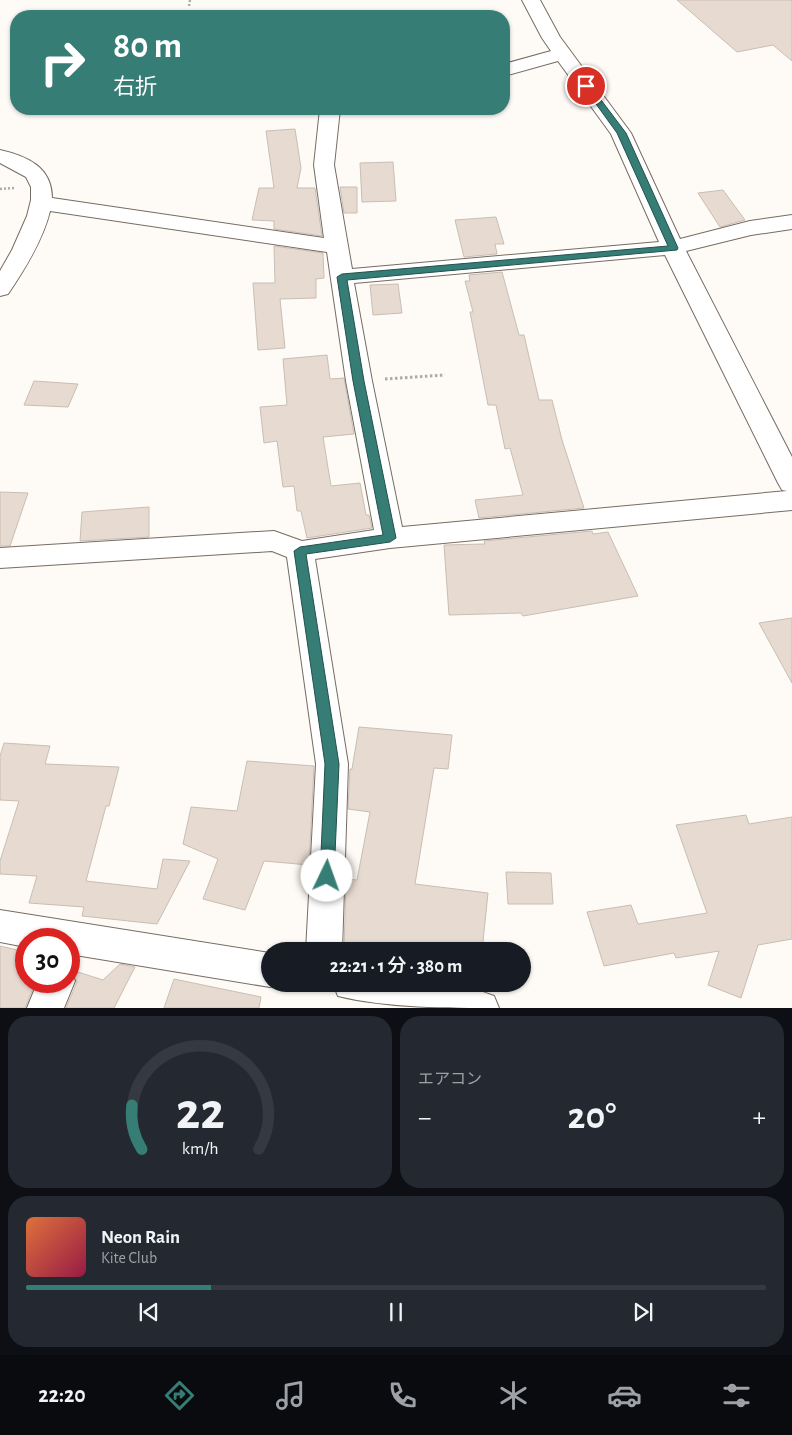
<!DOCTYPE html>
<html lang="ja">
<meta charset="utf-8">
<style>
body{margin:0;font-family:"Alegreya Sans","Noto Sans JP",sans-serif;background:#242831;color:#f1f3f6;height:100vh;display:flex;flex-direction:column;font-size:19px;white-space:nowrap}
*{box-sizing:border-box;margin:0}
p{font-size:16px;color:#9ea1a6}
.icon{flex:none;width:28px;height:28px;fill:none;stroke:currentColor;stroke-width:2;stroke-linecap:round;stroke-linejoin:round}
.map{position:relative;height:1008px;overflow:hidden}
.sheet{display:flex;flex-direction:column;gap:8px;padding:8px;background:#0d0f14;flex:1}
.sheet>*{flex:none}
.banner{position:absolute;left:10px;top:10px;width:500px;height:105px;border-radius:20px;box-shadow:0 1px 4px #0004;background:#367d76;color:#fff;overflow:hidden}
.speed{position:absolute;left:15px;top:928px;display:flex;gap:10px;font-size:25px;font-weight:700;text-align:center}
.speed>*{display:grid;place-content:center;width:65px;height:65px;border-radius:50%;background:#171b24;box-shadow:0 1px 4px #0004;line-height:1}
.speed .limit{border:8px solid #d22;background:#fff;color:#111}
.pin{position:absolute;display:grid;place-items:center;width:42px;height:42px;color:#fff;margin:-21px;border:2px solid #fff;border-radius:50%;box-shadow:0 1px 5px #0007}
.me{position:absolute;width:55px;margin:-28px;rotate:3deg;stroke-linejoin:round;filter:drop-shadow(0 0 4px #0008)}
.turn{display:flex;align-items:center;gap:18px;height:105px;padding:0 20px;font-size:22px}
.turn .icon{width:65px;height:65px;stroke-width:2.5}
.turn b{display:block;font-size:35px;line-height:42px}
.big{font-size:38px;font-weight:600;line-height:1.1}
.sheet .card{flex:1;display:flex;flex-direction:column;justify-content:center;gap:8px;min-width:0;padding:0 18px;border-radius:20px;background:#242831}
.sheet .dial{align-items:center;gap:0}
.dial svg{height:130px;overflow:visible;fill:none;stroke:#363941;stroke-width:7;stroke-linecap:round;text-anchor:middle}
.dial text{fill:#f1f3f6;stroke:none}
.song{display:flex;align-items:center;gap:15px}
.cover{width:60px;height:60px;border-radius:8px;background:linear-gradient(135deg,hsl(20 70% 55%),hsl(340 70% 35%))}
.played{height:5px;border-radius:2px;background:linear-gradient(90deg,#367d76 25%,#363941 25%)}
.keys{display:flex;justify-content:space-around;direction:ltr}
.heat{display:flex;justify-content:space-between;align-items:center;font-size:28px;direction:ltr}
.sheet .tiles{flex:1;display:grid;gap:8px;grid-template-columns:1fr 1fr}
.card:last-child{grid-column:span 2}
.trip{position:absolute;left:261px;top:942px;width:270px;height:50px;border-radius:25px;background:#171b24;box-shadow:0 1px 4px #0004;font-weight:600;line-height:50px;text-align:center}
.menu{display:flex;height:80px;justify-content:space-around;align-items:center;background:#090b0e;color:#9ea1a6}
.menu .icon{width:35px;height:35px}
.menu .selected{color:#367d76}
.menu b{font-size:22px;color:#f1f3f6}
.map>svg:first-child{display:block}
.building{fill:#e7dbd1;stroke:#c9beb4}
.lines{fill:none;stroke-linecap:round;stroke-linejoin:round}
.minor-casing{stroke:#766c63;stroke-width:2}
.tertiary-casing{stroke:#766c63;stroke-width:2}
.path-far1{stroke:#aeaaa5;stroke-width:2.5;stroke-dasharray:2 2;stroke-linecap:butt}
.path{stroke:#aeaaa5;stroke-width:3;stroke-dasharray:2.5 2.5;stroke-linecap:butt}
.minor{fill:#fff;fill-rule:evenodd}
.tertiary{fill:#fff;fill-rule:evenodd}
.route{fill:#367d76;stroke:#23514d}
</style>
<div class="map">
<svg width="792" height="1008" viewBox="0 0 792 1008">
<rect width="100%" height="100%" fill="#fefaf5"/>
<g class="building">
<path d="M 677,0 L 792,0 L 792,61 L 773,45 L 737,52 Z"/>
<path d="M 295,129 L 301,168 L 297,188 L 315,188 L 322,236 L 274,229 L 274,221 L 252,220 L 259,188 L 274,188 L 266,131 Z"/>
<path d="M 393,162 L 396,201 L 362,202 L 360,163 Z"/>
<path d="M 340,187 L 357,187 L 357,213 L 344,213 Z"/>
<path d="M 723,190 L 745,220 L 720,227 L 698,193 Z"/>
<path d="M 496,217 L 504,244 L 495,244 L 497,254 L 464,257 L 455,220 Z"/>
<path d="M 274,246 L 323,253 L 324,278 L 316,279 L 316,298 L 280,299 L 285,348 L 258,350 L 253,283 L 275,283 Z"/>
<path d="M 502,272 L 519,335 L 524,335 L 539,400 L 552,400 L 562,440 L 584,508 L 479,518 L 475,500 L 523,495 L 510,448 L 505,449 L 496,405 L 488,405 L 470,312 L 473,312 L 465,281 L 470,281 L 469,275 Z"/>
<path d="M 398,284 L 402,313 L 373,315 L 370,285 Z"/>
<path d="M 327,355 L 330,379 L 344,378 L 354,434 L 323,437 L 331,486 L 360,483 L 366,515 L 369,515 L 372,528 L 307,538 L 301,511 L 297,511 L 294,486 L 283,487 L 277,441 L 264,443 L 260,407 L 287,405 L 283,359 Z"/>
<path d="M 34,381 L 78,384 L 68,407 L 24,405 Z"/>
<path d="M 0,492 L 28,493 L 10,546 L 0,546 Z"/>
<path d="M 149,507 L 149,537 L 80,541 L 82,512 Z"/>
<path d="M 592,531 L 593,534 L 608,532 L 638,596 L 523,616 L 521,613 L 449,615 L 444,545 L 485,544 L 484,541 Z"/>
<path d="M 792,618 L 792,683 L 759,623 Z"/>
<path d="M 359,727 L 452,735 L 448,769 L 434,768 L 415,884 L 488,893 L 482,951 L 344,951 L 346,879 L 357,880 L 370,812 L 348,809 L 350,769 L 352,769 Z"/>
<path d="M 4,743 L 50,746 L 45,764 L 119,767 L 109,806 L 106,806 L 86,881 L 157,889 L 163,859 L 190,861 L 157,924 L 82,916 L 84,907 L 29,903 L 37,876 L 0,874 L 0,861 L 19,801 L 0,800 L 0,756 Z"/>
<path d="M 247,761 L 314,766 L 309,865 L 264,861 L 245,910 L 203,899 L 218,859 L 183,844 L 191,807 L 237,811 Z"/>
<path d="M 746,815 L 749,824 L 792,817 L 792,939 L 758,945 L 741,998 L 708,985 L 719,951 L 676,958 L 674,953 L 604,966 L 587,912 L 631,905 L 638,924 L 707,913 L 676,825 Z"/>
<path d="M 506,872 L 551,873 L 553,904 L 508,904 Z"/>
<path d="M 0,946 L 26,952 L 26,981 L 36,981 L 25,1008 L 0,1008 Z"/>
<path d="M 120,964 L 135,967 L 114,1008 L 66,1008 L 77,982 L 73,973 L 75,971 L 103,980 Z"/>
<path d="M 174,979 L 261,997 L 259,1008 L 164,1008 Z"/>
</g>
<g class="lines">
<g class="minor-casing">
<g id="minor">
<path d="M 522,0 L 540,0 L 560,37 L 631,133 L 680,239 L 750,221 L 792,215 L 792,229 L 751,235 L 686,251 L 792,457 L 792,510 L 390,548 L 315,559 L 348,764 L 342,951 L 306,951 L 316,764 L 287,557 L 272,551 L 0,568 L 0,548 L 274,531 L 302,541 L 374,530 L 346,381 L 327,252 L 50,211 C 43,240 25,269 8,294 L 0,296 L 0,271 L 12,250 L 27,216 L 31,200 L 31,187 L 26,177 L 0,163 L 0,150 C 27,156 52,167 52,198 L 324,238 L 314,165 L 320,109 L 340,109 L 334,165 L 352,269 L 659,242 L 611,134 L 558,61 L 504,76 L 504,64 L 551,51 L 542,38 ZM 665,255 L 778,483 L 782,490 L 787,491 L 402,527 L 372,381 L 354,283 Z"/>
<path d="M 69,968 L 75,981 L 64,1008 L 27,1008 L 38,981 L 69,981 Z"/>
</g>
</g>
<g class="tertiary-casing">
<g id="tertiary">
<path d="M 0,910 L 270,953 L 270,984 L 278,984 L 270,987 L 69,954 L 69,939 L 26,939 L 26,947 L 0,942 Z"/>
<path d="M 333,984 C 384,984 446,976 494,996 L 499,1008 C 448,1008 387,1008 338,996 Z"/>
</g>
</g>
<g class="path-far1">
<path d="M 189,6 L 190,0"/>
<path d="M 0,189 L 14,188"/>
</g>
<path class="path" d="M 385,379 L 445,375"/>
<use href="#minor" class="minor"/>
<use href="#tertiary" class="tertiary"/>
</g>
<path class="route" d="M 584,84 L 589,84 L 626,133 L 678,248 L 677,250 L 347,280 L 364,381 L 396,538 L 390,542 L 306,554 L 339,764 L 334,876 L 332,881 L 327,883 L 322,881 L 320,876 L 325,764 L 294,551 L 300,547 L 383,535 L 353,381 L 337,277 L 342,274 L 668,246 L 617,133 L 583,86 Z"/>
</svg>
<div class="speed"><div class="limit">30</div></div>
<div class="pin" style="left:586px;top:86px;background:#d93025"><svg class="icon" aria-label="arrive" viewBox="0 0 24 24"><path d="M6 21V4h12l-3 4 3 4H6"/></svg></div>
<svg class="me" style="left:327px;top:876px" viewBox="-20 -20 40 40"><circle r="19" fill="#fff"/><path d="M0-13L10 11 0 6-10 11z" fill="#367d76"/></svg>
<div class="trip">22:21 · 1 分 · 380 m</div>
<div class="banner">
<div class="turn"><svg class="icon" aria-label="right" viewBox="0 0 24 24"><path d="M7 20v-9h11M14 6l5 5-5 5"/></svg><div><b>80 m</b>右折</div></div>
</div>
</div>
<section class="sheet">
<div class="tiles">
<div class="card dial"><svg viewBox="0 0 100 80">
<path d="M14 69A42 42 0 1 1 86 69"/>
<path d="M14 69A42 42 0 0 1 8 42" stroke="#367d76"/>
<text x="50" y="56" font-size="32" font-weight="700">22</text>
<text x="50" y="72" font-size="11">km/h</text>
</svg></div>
<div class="card"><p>エアコン</p>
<div class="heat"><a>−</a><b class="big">20°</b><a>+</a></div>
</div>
<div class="card">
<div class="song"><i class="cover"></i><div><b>Neon Rain</b><p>Kite Club</p></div></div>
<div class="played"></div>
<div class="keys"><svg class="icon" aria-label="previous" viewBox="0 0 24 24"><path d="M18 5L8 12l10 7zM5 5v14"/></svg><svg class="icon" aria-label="pause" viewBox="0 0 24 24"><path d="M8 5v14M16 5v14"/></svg><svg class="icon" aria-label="next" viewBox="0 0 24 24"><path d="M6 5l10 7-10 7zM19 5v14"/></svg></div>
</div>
</div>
</section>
<nav class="menu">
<b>22:20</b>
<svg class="icon selected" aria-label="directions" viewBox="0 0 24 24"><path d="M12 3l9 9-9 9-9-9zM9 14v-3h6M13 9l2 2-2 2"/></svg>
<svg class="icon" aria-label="music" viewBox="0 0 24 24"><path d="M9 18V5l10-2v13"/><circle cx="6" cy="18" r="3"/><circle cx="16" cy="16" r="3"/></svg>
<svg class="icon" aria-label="phone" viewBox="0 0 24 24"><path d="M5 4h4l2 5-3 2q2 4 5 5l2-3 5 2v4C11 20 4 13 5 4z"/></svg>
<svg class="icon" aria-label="climate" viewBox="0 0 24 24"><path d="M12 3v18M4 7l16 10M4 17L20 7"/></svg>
<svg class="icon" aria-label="car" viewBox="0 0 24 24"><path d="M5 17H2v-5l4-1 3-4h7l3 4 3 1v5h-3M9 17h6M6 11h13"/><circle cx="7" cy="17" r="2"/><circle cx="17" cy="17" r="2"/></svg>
<svg class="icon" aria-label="filters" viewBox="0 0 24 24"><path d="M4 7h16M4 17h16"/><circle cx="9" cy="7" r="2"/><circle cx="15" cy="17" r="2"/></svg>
</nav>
